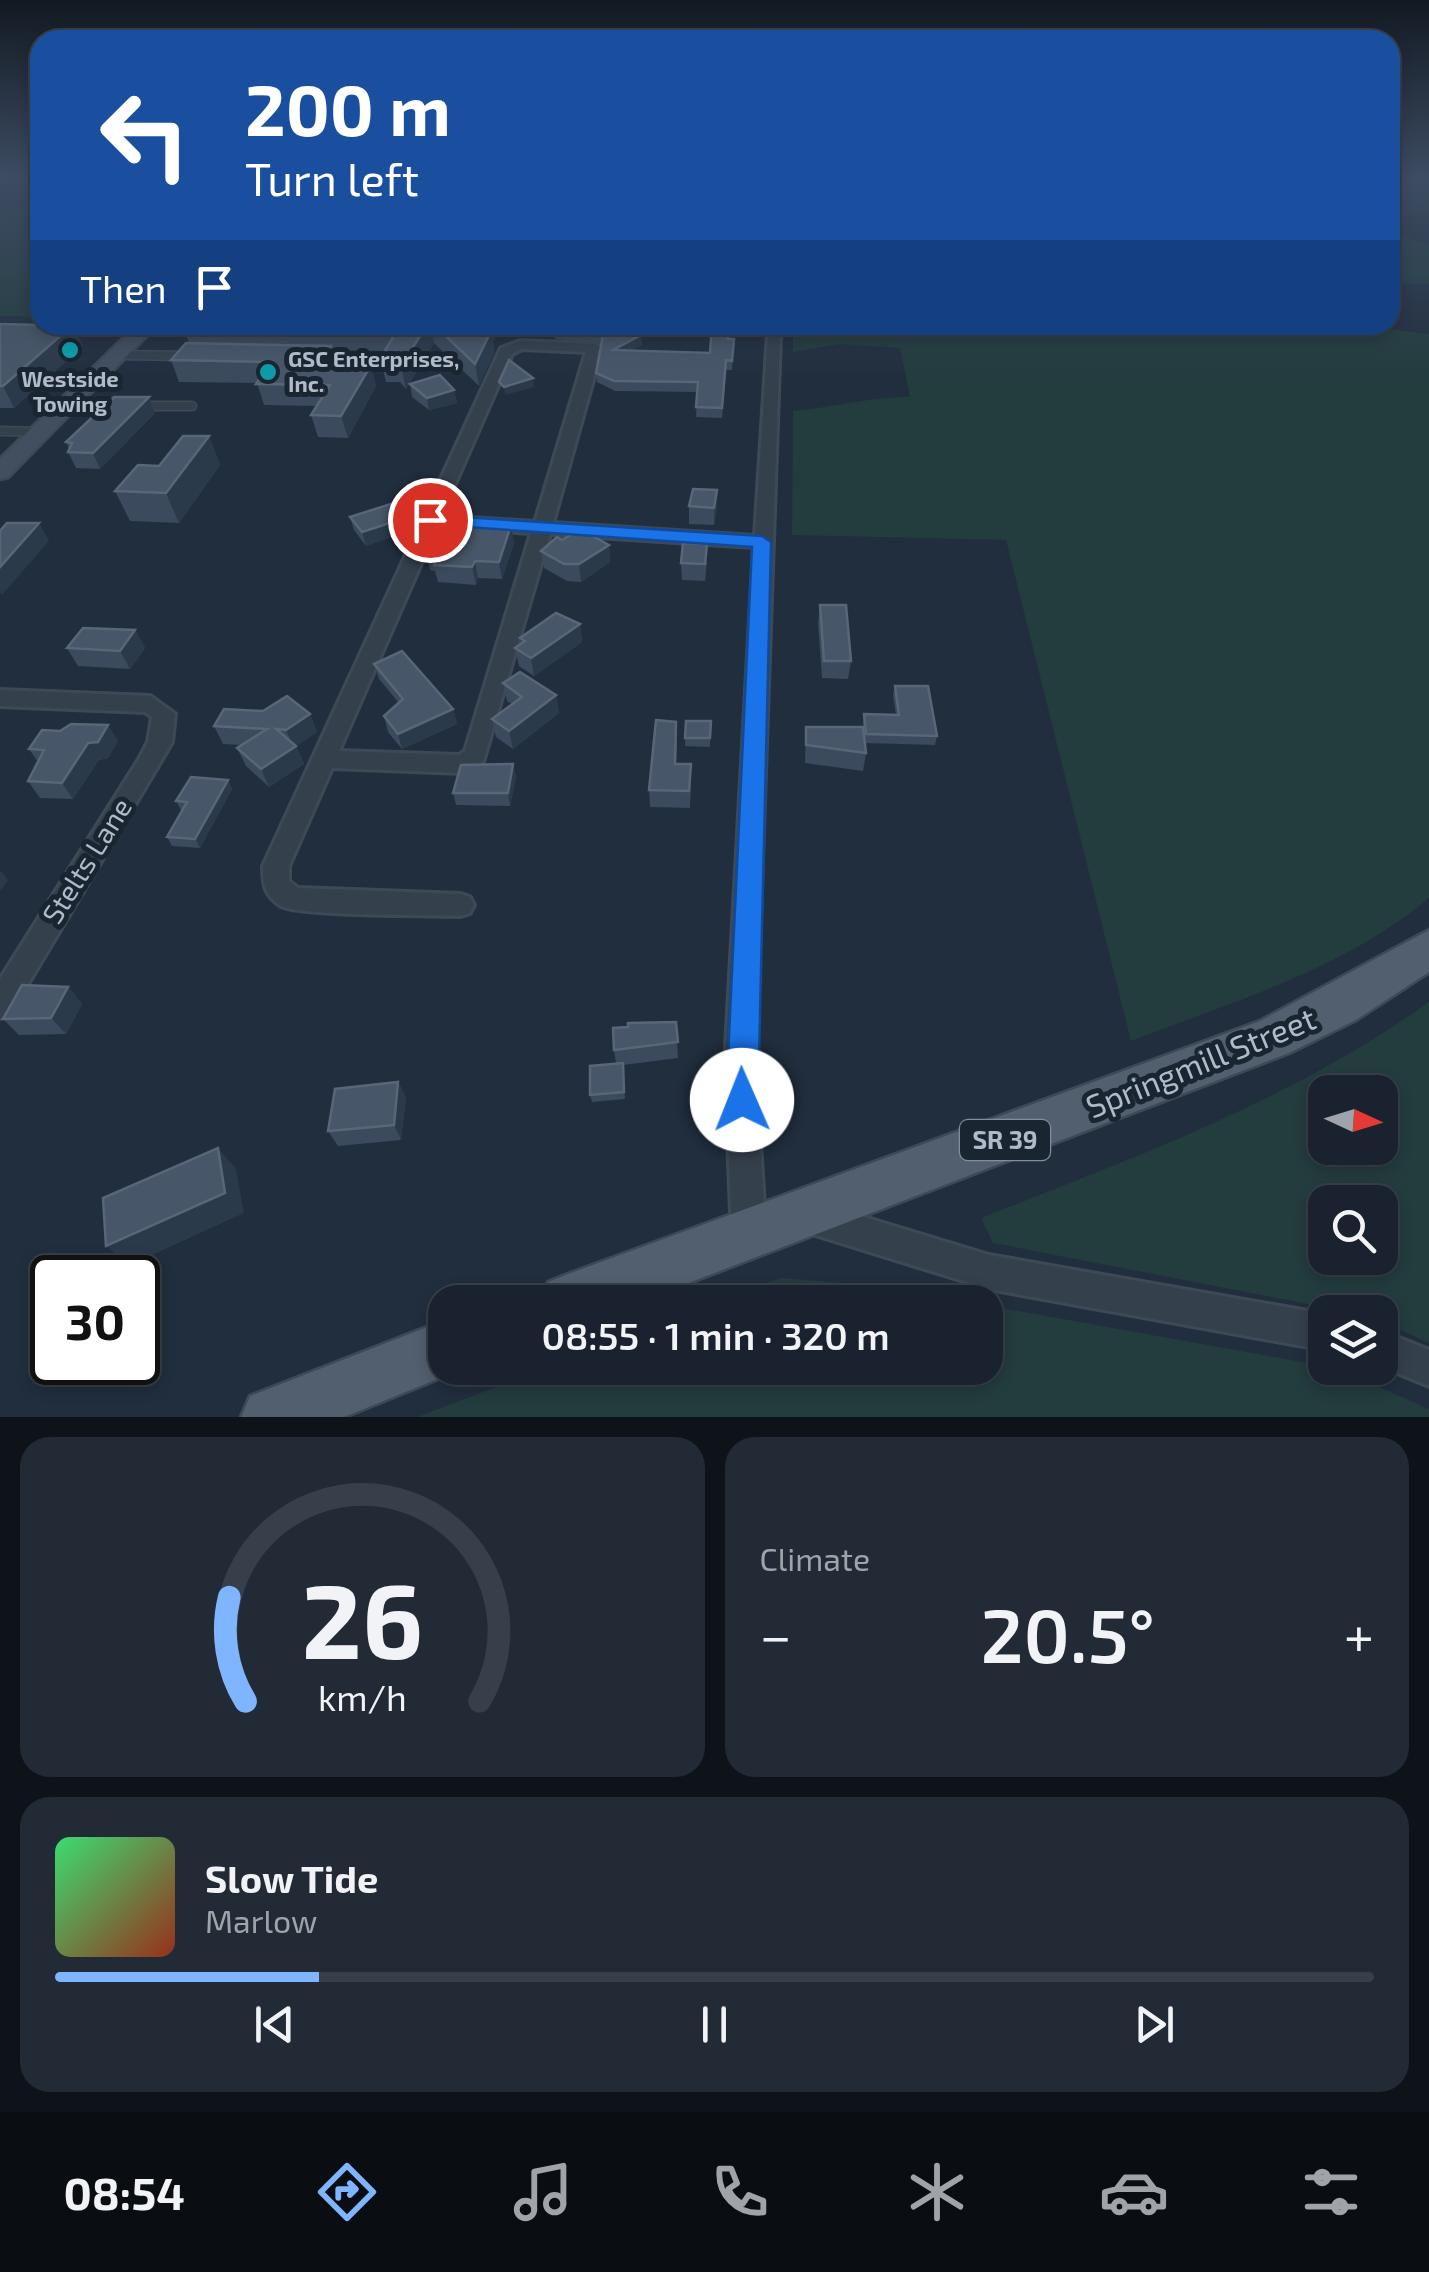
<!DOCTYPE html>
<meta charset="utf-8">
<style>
body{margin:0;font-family:"Exo 2",sans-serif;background:#222a36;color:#f1f3f6;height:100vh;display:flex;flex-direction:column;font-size:38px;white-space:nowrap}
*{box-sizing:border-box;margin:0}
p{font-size:32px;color:#9fa4aa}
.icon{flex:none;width:55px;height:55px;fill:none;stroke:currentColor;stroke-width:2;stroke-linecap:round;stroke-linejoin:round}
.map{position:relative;height:1417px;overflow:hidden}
.drawer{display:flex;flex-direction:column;gap:20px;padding:20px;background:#0e1319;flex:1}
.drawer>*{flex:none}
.banner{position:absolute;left:30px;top:30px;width:1370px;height:305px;border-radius:30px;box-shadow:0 5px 15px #0003,0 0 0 2px #373f4a;background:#1a4fa0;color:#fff;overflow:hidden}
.needle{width:65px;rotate:94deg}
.fabs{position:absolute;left:1308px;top:1075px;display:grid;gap:20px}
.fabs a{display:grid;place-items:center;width:90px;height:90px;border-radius:20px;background:#19222e;box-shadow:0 5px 15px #0003,0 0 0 2px #373f4a;font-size:50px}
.speed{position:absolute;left:30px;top:1255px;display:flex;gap:20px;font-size:50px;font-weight:700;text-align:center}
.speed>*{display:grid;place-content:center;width:130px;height:130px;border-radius:50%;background:#19222e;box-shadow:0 5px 15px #0003,0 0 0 2px #373f4a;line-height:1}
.speed .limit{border:5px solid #111;border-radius:15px;background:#fff;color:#111}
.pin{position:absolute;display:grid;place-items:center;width:85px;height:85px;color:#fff;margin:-42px;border:5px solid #fff;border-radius:50%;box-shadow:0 2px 10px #0007}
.me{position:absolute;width:110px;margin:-55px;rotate:359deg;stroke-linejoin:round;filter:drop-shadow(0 0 8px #0008)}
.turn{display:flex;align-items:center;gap:35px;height:210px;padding:0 50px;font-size:45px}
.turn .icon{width:130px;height:130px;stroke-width:2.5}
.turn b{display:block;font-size:70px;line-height:85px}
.then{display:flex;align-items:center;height:95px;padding:0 50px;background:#0003;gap:20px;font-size:38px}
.big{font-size:75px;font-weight:600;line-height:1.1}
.drawer .card{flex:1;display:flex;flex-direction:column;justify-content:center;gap:15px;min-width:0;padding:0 35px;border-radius:30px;background:#222a36}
.drawer .dial{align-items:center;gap:0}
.dial svg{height:260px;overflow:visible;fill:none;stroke:#373f4a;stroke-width:7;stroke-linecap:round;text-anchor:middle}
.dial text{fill:#f1f3f6;stroke:none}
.song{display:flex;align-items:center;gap:30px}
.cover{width:120px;height:120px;border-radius:15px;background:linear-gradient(135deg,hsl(140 70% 55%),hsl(10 70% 35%))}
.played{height:10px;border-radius:5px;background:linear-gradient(90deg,#7fb4ff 20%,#373f4a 20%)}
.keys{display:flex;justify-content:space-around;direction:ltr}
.heat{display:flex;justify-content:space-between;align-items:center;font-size:55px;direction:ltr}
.drawer .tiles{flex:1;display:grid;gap:20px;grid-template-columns:1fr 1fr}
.card:last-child{grid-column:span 2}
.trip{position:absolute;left:428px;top:1285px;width:575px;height:100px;border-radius:30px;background:#19222e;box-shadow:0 5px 15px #0003,0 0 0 2px #373f4a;font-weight:600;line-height:100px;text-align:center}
.tabs{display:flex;height:160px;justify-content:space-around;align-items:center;background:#0a0e12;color:#9fa4aa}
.tabs .icon{width:70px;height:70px}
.tabs .on{color:#7fb4ff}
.tabs b{font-size:45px;color:#f1f3f6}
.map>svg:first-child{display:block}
.green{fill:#233c3e;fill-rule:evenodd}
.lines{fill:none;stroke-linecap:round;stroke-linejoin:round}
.lane-casing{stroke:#3e4956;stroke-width:11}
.street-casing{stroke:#3e4956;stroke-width:6}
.secondary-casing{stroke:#3e4956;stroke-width:5}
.primary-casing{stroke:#3e4956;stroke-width:5}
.lane{stroke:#35404d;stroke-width:8}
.street{fill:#35404d;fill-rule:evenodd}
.secondary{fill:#424f61;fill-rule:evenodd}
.primary{fill:#525f6e;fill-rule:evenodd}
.wall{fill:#3b4a5c}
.shaded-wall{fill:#2b3a4b}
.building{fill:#475668;stroke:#586677;stroke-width:2.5}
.route{fill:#1a73e8;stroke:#114b97;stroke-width:2.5}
.culture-dot{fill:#0f9aa8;stroke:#1a2532;stroke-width:4}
.labels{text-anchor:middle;stroke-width:10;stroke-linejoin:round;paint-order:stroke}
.far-poi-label{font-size:22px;font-weight:bold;fill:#b0bac9;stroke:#1a2532;text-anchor:start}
.shield{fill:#1a2532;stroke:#838d9c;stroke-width:2.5}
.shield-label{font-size:25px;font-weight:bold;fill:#b0bac9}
.street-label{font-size:28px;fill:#b0bac9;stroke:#1a2532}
.near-street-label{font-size:32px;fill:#b0bac9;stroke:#1a2532}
</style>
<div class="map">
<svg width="1429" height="1417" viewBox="0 0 1429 1417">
<rect width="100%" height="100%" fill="#212e3e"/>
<g class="green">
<path d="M 1390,179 L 1429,179 L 1429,214 L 1390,216 Z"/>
<path d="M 0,207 L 40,208 L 40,317 L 0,316 Z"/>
<path d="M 1390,233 L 1429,244 L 1429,284 L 1390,283 Z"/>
<path d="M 720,325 L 1355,325 L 1429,334 L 1429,898 C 1345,969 1232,1002 1131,1041 L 1006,540 L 792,535 L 793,411 C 835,407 867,397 910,397 L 900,348 L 840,344 L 793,352 L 793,327 Z"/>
<path d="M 1429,1002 L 1429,1343 L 1380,1321 L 1380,1312 L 1349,1312 L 993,1243 L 981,1218 C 1140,1155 1288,1102 1429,1002 ZM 1325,1092 L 1380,1092 L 1380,1148 L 1325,1148 ZM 1325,1202 L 1380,1202 L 1380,1258 L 1325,1258 Z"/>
<path d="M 781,1278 L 880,1286 L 971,1302 L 716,1302 Z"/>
<path d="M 985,1305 L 1336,1368 L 1429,1409 L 1429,1417 L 417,1417 L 546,1368 L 985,1368 Z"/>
</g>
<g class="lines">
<g class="lane-casing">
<g id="lane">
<path d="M 118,355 L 189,356"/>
<path d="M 322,359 L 377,360"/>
<path d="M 68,404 L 119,406"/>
<path d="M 137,406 L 192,406"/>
<path d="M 0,431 L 40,432"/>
</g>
</g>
<g class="street-casing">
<g id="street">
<path d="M 768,333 L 780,336 L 755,1065 L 766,1236 L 761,1248 L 749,1253 L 737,1248 L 732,1236 L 725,1065 L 754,547 L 550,534 L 483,762 L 463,773 L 332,768 L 289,866 L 289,881 L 298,888 L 461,894 L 470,897 L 474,905 L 470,913 L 461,916 C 432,915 298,916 281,906 C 264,895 263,884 263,866 L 501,348 L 520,341 L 595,344 L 602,348 L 553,523 L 755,536 ZM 522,349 L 586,352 L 535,522 L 441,516 L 512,354 ZM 437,527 L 531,533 L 465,751 L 459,755 L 339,751 Z"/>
<path d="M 0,690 L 150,696 L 175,714 L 172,742 L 155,771 L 10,1014 L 0,1018 L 0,979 L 139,759 L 148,742 L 152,717 L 145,712 L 0,706 Z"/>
<path d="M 808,1200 L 989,1255 L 1325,1314 L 1325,1350 L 989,1289 L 796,1229 L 791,1217 L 796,1205 Z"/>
<path d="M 1380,1330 L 1429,1350 L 1429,1386 L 1380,1366 Z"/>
</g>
</g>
<g class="secondary-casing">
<path id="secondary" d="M 137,325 L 157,325 L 8,477 L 0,479 L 0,459 Z"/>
</g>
<g class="primary-casing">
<g id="primary">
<path d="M 1429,930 L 1429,972 L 1356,1020 L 1289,1053 L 639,1302 L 541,1302 L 548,1282 L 568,1274 L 1260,1021 Z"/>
<path d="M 445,1320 L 445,1368 L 465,1368 L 344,1417 L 241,1417 L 250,1396 Z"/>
</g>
</g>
<use href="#lane" class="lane"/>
<use href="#street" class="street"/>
<use href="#secondary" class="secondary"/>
<use href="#primary" class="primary"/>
</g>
<g class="wall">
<path d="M 0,324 L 83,346 L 14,408 L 0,408 Z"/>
<path d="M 183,325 L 493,325 L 495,337 L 493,342 L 494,353 L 479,386 L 434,343 L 406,389 L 400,382 L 386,382 L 380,359 L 385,351 L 332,350 L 336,364 L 371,365 L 376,386 L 348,438 L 318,437 L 311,415 L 317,406 L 264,405 L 257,383 L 179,382 L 171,360 L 189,343 Z"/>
<path d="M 549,325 L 606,325 L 606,335 L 641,335 L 642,345 L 630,351 L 710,353 L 728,339 L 734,339 L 732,370 L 726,370 L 722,418 L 696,417 L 697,392 L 615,391 L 597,382 L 596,373 L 601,344 L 556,339 L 550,332 Z"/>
<path d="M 410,384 L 454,390 L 457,403 L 429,410 L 412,397 Z"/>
<path d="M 149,397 L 155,413 L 100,469 L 76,468 L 68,452 L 69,449 L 66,442 Z"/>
<path d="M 209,436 L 220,465 L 179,523 L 130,521 L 115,491 Z"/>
<path d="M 689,506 L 717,508 L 714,525 L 689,524 Z"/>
<path d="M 350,517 L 408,531 L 366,546 L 354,530 Z"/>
<path d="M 514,543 L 502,579 L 478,578 L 476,585 L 438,582 L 435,571 L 430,570 L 426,553 Z"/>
<path d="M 609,545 L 610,562 L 581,582 L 567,581 L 544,568 L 541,551 Z"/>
<path d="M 707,561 L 705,581 L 682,580 L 681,563 Z"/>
<path d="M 820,605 L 851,661 L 848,679 L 822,678 L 818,623 Z"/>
<path d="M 580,624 L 582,642 L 534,676 L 519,666 L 515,648 L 521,644 L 520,638 Z"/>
<path d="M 135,630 L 145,648 L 130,669 L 78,666 L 67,648 Z"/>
<path d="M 374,664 L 453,709 L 457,724 L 402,749 L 388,732 L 384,716 L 399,703 L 379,679 Z"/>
<path d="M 503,683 L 556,695 L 559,713 L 513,749 L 496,737 L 492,719 L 512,704 L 507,701 Z"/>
<path d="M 895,686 L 937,736 L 935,745 L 865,743 L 863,723 L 864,714 L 896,715 L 893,695 Z"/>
<path d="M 310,714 L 317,732 L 296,746 L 304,764 L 269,787 L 246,766 L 237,748 L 241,745 L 223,744 L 214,726 Z"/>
<path d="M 686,721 L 711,721 L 710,747 L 685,746 Z"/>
<path d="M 806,727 L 866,753 L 863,771 L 805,763 Z"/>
<path d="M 677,738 L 676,764 L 691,781 L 690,808 L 650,807 L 649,790 Z"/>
<path d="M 118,741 L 108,758 L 99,760 L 73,799 L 40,798 L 28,781 L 38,762 L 29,749 Z"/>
<path d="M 513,764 L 516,777 L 510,806 L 456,805 L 453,793 Z"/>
<path d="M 228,780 L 232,789 L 200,848 L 172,846 L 167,837 L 183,810 L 181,810 L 176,801 Z"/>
<path d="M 68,987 L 82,1004 L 66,1034 L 19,1035 L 3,1019 Z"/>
<path d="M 676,1022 L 678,1058 L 623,1065 L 625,1099 L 592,1102 L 590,1095 L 616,1063 L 614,1050 Z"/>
<path d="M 398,1082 L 406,1098 L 401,1140 L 338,1146 L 328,1131 Z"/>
</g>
<g class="shaded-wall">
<path d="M 73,325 L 83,346 L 14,408 L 3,386 Z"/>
<path d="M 427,325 L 431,325 L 434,343 L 406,389 L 401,366 Z"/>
<path d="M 487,325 L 493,325 L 495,337 L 493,342 L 494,353 L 479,386 L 475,364 Z"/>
<path d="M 641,335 L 642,345 L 613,360 L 613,350 Z"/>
<path d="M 331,346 L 337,367 L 320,364 Z"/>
<path d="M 371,365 L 376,386 L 348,438 L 341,416 Z"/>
<path d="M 533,378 L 534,387 L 505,395 L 504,387 Z"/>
<path d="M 454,390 L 457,403 L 429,410 L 427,398 Z"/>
<path d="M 149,397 L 155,413 L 100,469 L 93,453 Z"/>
<path d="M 209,436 L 220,465 L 179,523 L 166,493 Z"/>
<path d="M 717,490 L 717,508 L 714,525 L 714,508 Z"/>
<path d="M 405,518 L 408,531 L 366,546 L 362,532 Z"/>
<path d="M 39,523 L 49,541 L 2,595 L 0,592 L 0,567 Z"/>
<path d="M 511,525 L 514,543 L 502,579 L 499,562 Z"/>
<path d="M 609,545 L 610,562 L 581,582 L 579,564 Z"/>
<path d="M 475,561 L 478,578 L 476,585 L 472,567 Z"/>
<path d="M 580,624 L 582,642 L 534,676 L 531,658 Z"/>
<path d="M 135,630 L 145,648 L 130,669 L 120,651 Z"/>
<path d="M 556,695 L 559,713 L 513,749 L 509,731 Z"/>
<path d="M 453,709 L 457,724 L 402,749 L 398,734 Z"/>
<path d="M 310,714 L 317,732 L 296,746 L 304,764 L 269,787 L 261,769 L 294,748 L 286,730 Z"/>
<path d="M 108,725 L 118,741 L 108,758 L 99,760 L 73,799 L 62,783 L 88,743 Z"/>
<path d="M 513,764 L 516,777 L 510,806 L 508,793 Z"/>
<path d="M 228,780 L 232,789 L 200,848 L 195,839 Z"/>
<path d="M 1,871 L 8,880 L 0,891 L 0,873 Z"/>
<path d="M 68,987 L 82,1004 L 66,1034 L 51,1018 Z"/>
<path d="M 398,1082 L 406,1098 L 401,1140 L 394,1125 Z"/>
<path d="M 218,1148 L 236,1169 L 244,1213 L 130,1265 L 106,1246 Z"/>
</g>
<g class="building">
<path d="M 0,324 L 40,325 L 73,325 L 3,386 L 0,386 Z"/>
<path d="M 183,325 L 427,325 L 401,366 L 394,359 L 380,359 L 398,329 Z"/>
<path d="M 434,325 L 487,325 L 486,327 L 491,331 L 475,364 Z"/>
<path d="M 551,325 L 605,325 L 606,336 L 628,325 L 636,325 L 641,335 L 613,350 L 710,353 L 712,325 L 729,325 L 728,339 L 734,339 L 732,361 L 726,360 L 722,408 L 696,407 L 698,382 L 614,381 L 596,373 L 603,335 L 555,329 Z"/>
<path d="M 186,343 L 331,346 L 320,364 L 371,365 L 341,416 L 311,415 L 330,385 L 256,384 L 272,362 L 171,360 Z"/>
<path d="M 509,360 L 533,378 L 504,387 L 499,382 Z"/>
<path d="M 440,375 L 454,390 L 427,398 L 410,384 Z"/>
<path d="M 114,397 L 149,397 L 93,453 L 68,452 L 72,443 L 66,442 Z"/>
<path d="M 183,436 L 209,436 L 166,493 L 115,491 L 138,465 L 159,466 Z"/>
<path d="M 693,489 L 717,490 L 714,508 L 689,506 Z"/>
<path d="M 394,503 L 405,518 L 362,532 L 350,517 Z"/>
<path d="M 7,523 L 39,523 L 0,567 L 0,531 Z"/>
<path d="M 439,523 L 511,525 L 499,562 L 475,561 L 472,567 L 434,565 L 440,554 L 426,553 Z"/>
<path d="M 580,529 L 609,545 L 579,564 L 564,564 L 541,551 L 557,537 L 562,540 Z"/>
<path d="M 683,543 L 707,544 L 705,564 L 681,563 Z"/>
<path d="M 820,605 L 846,605 L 851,661 L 824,661 Z"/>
<path d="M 556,613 L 580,624 L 531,658 L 515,648 L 525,641 L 520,638 Z"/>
<path d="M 83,628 L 135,630 L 120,651 L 67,648 Z"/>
<path d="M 402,651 L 453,709 L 398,734 L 384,716 L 403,699 L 374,664 Z"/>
<path d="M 520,672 L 556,695 L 509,731 L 492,719 L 522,697 L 503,683 Z"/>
<path d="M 895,686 L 928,686 L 937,736 L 866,734 L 864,714 L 899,715 Z"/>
<path d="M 287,696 L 310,714 L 286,730 L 276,729 L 296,746 L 261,769 L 237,748 L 267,729 L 214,726 L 224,709 L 263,711 Z"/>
<path d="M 656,720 L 676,722 L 675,764 L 691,764 L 689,791 L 649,790 Z"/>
<path d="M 686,721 L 711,721 L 710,738 L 685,738 Z"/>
<path d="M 71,724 L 108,725 L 98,742 L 88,743 L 62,783 L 28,781 L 44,750 L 29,749 L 42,730 L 60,731 Z"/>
<path d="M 806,727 L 863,727 L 866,753 L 806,745 Z"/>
<path d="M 513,764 L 508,793 L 453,793 L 461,765 Z"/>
<path d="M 191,777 L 228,780 L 195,839 L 167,837 L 187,802 L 176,801 Z"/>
<path d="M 22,985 L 68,987 L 51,1018 L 3,1019 Z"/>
<path d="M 676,1022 L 678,1042 L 614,1050 L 613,1028 L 628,1027 L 628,1023 Z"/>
<path d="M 623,1063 L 624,1092 L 590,1095 L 590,1066 Z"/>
<path d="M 398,1082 L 394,1125 L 328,1131 L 335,1089 Z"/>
<path d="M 218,1148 L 225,1193 L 106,1246 L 103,1198 Z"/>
</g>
<linearGradient id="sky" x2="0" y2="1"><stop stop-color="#121922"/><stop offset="0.47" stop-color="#3d4c63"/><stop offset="1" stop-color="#3d4c63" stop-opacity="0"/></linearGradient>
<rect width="1429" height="377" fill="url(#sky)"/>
<path class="route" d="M 430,515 L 762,536 L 771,542 L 758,1100 L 753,1110 L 742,1115 L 731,1110 L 726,1100 L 752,547 L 423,524 L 423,517 Z"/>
<g class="culture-dot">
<circle cx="70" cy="350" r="10"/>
<circle cx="268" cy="372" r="10"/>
</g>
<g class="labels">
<g class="far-poi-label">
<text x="288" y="367">GSC Enterprises,<tspan x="288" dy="25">Inc.</tspan></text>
<text x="70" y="387" text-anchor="middle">Westside<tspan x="70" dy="25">Towing</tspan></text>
</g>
<rect class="shield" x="960" y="1120" width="90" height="40" rx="8"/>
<g class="shield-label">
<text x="1005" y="1149">SR 39</text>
</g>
<g class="street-label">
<text transform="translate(87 861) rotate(-58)" y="10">Stelts Lane</text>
</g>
<g class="near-street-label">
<text transform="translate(1201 1063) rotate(-22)" y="11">Springmill Street</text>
</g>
</g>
</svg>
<div class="fabs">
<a><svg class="needle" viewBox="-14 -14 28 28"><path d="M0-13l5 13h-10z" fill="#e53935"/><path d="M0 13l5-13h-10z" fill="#9fa4aa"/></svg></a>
<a><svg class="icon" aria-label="search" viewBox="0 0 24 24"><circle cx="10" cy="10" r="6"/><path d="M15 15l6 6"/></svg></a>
<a><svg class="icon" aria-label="layers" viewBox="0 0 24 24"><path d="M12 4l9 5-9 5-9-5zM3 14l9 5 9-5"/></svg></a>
</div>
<div class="speed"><div class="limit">30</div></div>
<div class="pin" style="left:430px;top:520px;background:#d93025"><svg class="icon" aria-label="arrive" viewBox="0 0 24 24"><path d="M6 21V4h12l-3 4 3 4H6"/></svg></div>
<svg class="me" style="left:742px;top:1100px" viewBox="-20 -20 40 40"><circle r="19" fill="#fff"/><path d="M0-13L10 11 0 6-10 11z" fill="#1a73e8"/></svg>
<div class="trip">08:55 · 1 min · 320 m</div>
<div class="banner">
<div class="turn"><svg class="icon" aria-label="left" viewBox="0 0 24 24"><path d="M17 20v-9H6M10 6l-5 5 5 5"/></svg><div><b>200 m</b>Turn left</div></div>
<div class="then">Then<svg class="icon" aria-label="arrive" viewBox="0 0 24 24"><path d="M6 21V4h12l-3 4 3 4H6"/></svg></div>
</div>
</div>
<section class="drawer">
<div class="tiles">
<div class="card dial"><svg viewBox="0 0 100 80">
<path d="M14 69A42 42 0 1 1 86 69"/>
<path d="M14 69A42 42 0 0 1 9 37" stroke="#7fb4ff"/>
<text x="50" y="56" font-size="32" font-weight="700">26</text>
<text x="50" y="72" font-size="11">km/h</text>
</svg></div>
<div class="card"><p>Climate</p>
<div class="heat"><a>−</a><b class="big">20.5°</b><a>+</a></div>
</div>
<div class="card">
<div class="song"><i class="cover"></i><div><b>Slow Tide</b><p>Marlow</p></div></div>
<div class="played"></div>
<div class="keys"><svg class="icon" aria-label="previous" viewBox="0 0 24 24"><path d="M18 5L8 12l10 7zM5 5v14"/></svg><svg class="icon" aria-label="pause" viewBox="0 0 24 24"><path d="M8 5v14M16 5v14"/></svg><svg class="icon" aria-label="next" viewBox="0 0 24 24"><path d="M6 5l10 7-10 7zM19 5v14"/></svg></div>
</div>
</div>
</section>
<nav class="tabs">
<b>08:54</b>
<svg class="icon on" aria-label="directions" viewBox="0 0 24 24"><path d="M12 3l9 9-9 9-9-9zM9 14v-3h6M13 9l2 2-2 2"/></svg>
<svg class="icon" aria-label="music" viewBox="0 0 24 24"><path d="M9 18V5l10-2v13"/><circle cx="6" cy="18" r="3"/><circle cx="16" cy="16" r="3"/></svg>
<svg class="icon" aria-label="phone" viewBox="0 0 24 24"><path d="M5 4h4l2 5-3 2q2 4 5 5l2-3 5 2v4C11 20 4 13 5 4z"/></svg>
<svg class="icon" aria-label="climate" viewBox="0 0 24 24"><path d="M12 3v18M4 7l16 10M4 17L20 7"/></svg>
<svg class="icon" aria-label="car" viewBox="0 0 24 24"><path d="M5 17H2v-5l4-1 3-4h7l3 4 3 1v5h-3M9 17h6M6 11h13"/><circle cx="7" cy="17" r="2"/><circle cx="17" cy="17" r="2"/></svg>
<svg class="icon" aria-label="filters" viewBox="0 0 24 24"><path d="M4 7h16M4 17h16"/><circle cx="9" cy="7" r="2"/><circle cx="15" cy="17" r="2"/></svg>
</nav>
